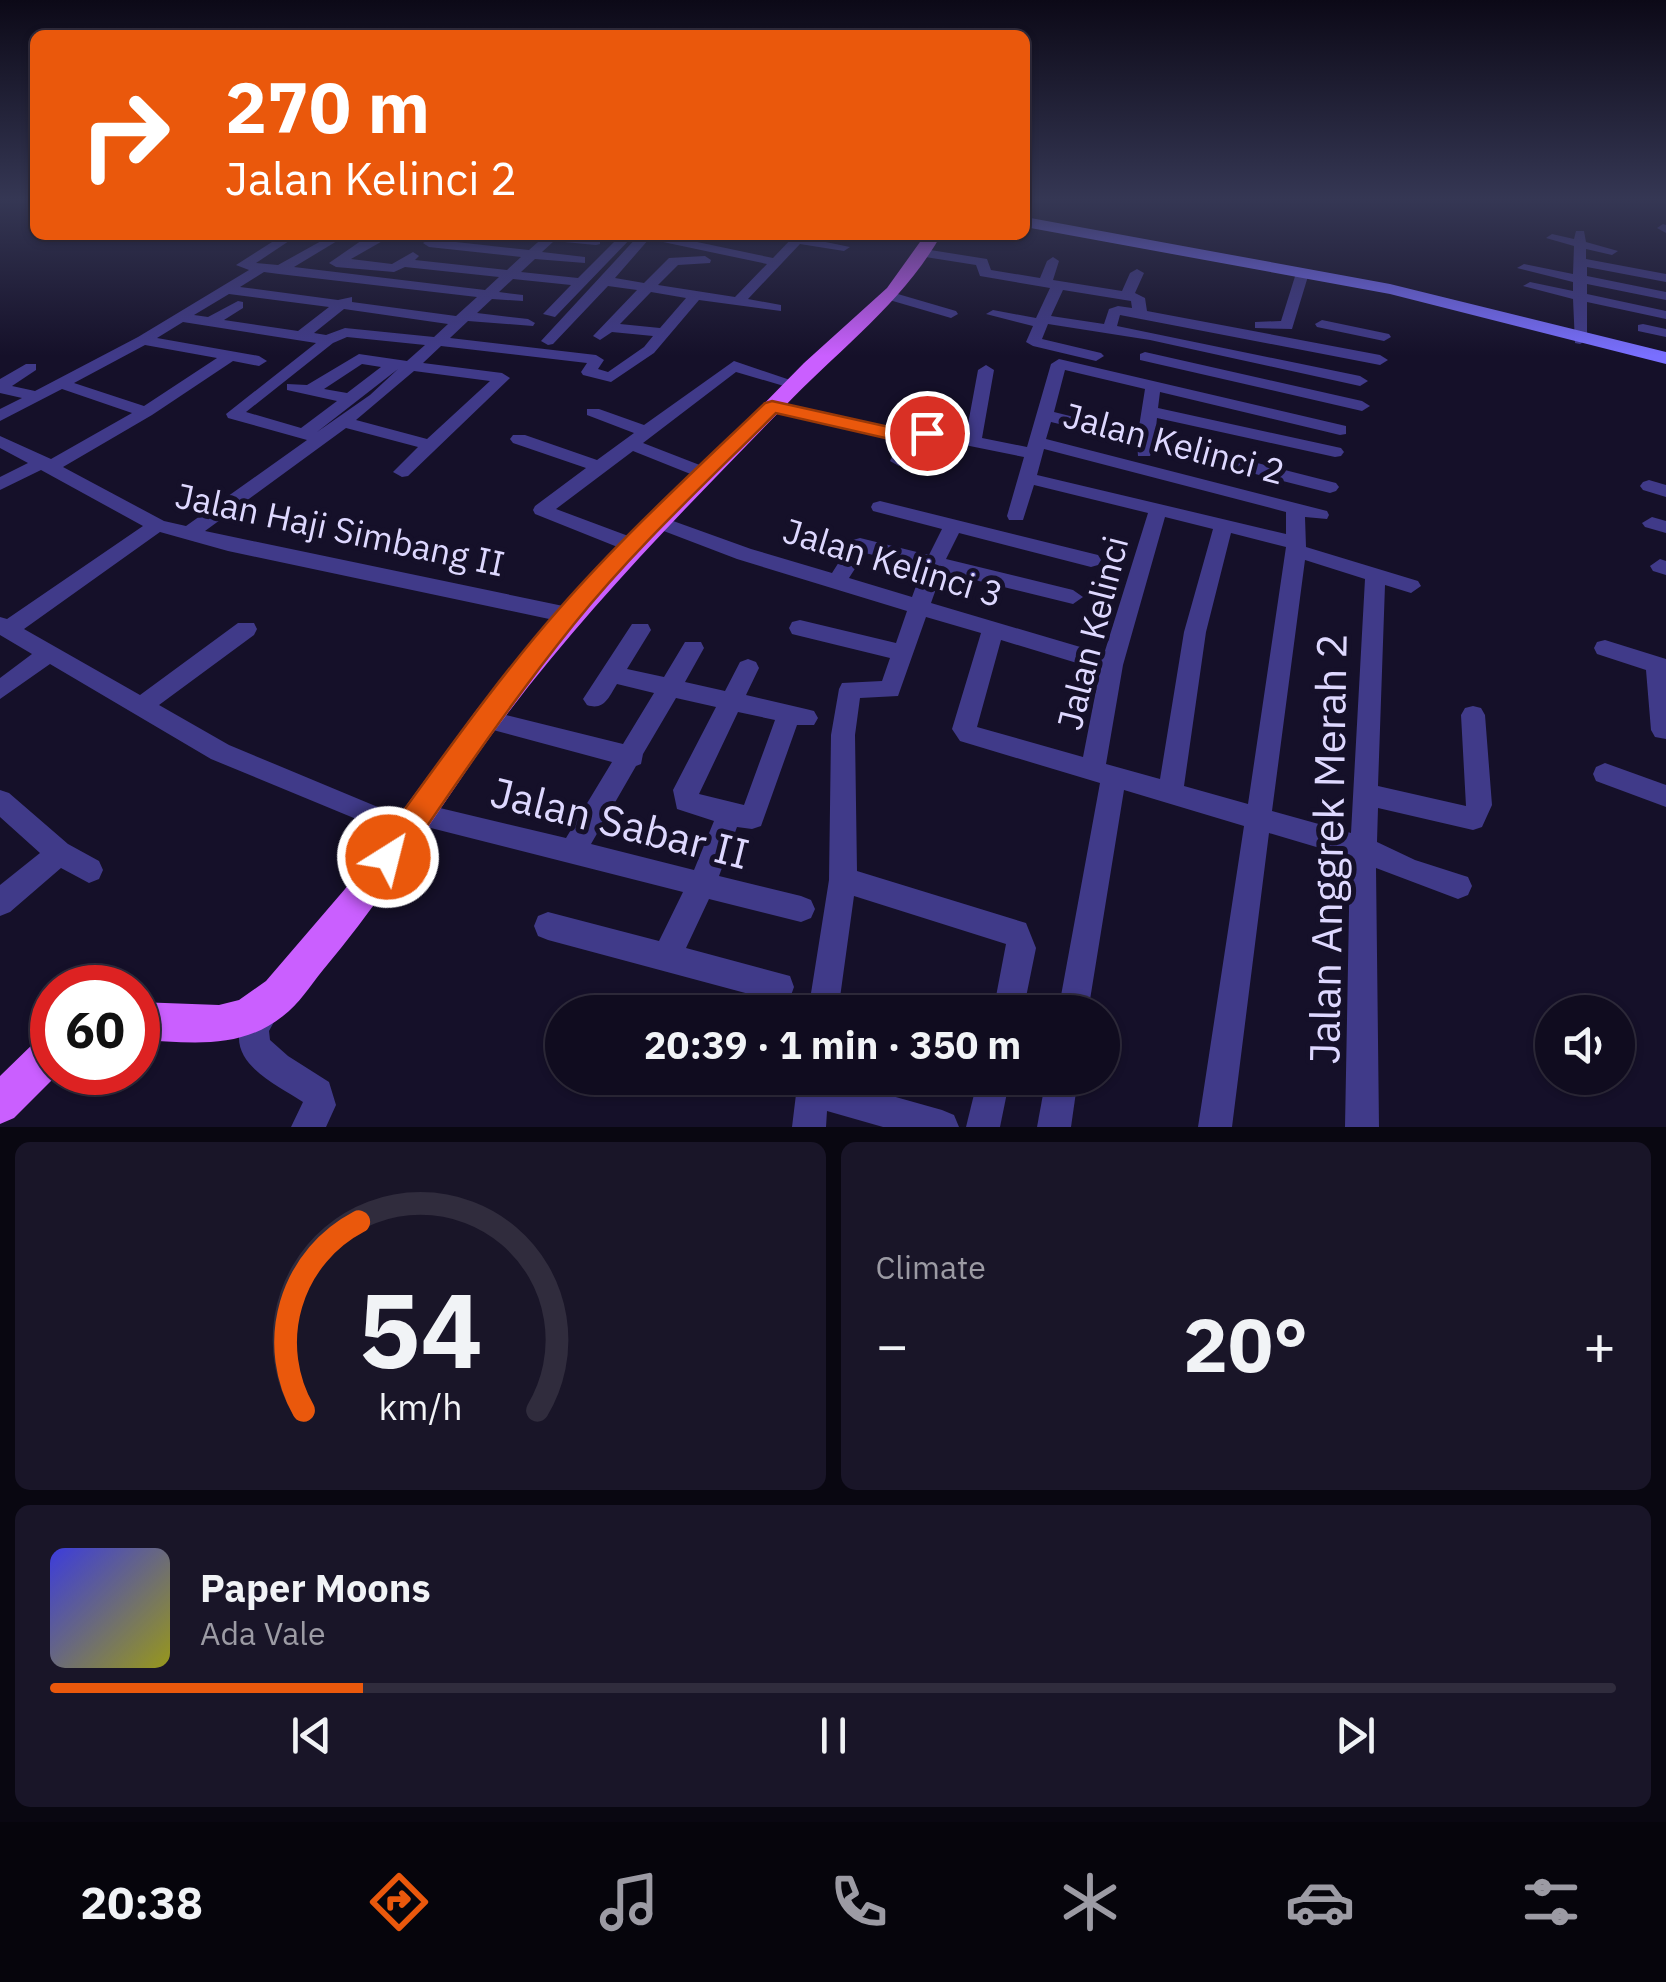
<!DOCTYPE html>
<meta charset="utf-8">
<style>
body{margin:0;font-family:"IBM Plex Sans",sans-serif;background:#191528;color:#f1f3f6;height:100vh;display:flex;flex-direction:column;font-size:38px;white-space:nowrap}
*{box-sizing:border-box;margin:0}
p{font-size:32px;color:#9c9ba4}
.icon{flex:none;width:55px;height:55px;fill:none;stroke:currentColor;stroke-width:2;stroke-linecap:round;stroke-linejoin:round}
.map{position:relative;height:1127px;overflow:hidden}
.details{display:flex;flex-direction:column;gap:15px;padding:15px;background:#090711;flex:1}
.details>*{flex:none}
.top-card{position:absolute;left:30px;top:30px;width:1000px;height:210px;border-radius:15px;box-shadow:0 2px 8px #0004,0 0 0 2px #302c3d;background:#ea580c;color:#fff;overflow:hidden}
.tools{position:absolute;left:1535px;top:995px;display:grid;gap:20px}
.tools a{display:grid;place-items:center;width:100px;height:100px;border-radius:50%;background:#100c1f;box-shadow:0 2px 8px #0004,0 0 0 2px #302c3d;font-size:50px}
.speed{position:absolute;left:30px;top:965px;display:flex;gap:20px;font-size:50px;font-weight:700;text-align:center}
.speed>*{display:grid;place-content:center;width:130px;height:130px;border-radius:50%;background:#100c1f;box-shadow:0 2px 8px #0004,0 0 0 2px #302c3d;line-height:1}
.speed .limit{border:15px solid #d22;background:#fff;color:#111}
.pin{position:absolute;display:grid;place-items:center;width:85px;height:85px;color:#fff;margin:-42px;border:5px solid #fff;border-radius:50%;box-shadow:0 2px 10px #0007}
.me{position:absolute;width:110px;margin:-55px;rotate:36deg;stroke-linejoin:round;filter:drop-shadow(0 0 8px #0008)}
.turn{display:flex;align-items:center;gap:35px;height:210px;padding:0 30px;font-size:45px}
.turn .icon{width:130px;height:130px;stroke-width:2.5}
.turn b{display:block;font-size:70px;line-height:85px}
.big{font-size:75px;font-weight:700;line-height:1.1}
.details .tile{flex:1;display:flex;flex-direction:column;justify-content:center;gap:15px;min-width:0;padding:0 35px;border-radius:15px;background:#191528}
.details .dial{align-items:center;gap:0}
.dial svg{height:260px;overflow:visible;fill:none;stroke:#302c3d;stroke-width:7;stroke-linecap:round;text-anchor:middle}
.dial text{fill:#f1f3f6;stroke:none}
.song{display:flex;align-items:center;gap:30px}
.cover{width:120px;height:120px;border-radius:15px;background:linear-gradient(135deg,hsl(240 70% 55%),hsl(60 70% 35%))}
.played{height:10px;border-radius:5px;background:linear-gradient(90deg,#ea580c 20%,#302c3d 20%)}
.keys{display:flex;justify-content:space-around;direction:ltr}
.heat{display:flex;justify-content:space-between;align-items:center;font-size:55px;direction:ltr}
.details .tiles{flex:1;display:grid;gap:15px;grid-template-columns:1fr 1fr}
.tile:last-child{grid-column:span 2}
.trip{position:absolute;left:545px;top:995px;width:575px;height:100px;border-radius:50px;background:#100c1f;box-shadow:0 2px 8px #0004,0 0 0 2px #302c3d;font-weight:700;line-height:100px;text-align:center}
.dock{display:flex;height:160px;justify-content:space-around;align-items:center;background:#06050c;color:#9c9ba4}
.dock .icon{width:70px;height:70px}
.dock .current{color:#ea580c}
.dock b{font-size:45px;color:#f1f3f6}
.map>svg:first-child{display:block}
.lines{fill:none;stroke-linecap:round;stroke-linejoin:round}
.street{fill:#403a89;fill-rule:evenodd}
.secondary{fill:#796fff;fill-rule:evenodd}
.primary{fill:#ca5fff;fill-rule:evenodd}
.route{fill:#ea580c;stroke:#983908;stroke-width:2.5}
.labels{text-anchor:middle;stroke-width:10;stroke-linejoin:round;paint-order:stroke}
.street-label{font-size:35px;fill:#ded8ff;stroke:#151029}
.near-street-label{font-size:42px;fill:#ded8ff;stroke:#151029}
</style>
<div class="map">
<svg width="1666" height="1127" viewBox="0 0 1666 1127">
<rect width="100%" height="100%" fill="#151029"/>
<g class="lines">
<g class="street">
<path d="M 1663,224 L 1666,225 L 1666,233 L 1657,228 Z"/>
<path d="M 1576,231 L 1584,231 L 1586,242 L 1618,251 L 1612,255 L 1586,249 L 1586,259 L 1666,274 L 1666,282 L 1587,267 L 1587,276 L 1666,292 L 1666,300 L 1587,284 L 1587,294 L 1666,311 L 1666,319 L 1587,302 L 1587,340 L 1580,344 L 1575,343 L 1573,299 L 1523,286 L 1530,282 L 1573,291 L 1573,282 L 1517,268 L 1524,264 L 1573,274 L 1574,246 L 1546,238 L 1552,234 L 1574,239 Z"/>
<path d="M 283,235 L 298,235 L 256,263 L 278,265 L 332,235 L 347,235 L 294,267 L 485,290 L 499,277 L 405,267 L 394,272 L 336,267 L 329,263 L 368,236 L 393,235 L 351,259 L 392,264 L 413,252 L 419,256 L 415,260 L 507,270 L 521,257 L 429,247 L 423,243 L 429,239 L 529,250 L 546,235 L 600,238 L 600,244 L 596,245 L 554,241 L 542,252 L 585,257 L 585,263 L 535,259 L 521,272 L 578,278 L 621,235 L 634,235 L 555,317 L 543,314 L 571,285 L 513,279 L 499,292 L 523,295 L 523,301 L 492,299 L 477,313 L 528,319 L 535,323 L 533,326 L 468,321 L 450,338 L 596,355 L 604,360 L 598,369 L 608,372 L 644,347 L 653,336 L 612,332 L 600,340 L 593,336 L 637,290 L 608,286 L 553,344 L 548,345 L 541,341 L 639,235 L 664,235 L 773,258 L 795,235 L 808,235 L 806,238 L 850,247 L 844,251 L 800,244 L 748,299 L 781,305 L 781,311 L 699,300 L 654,353 L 611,382 L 583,375 L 581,372 L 587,363 L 441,346 L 423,363 L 502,373 L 510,378 L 408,476 L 402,477 L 393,472 L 418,447 L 346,428 L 205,531 L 568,607 L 575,610 L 579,615 L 575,620 L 568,623 L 228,551 L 160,532 L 24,629 L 140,695 L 238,623 L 254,623 L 257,629 L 254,635 L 159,705 L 229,745 L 409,820 L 406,814 L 410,806 L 419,803 L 566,838 L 612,762 L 478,726 L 474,719 L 478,712 L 486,710 L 623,744 L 654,693 L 617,684 C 609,697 604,711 587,705 L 583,699 L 632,624 L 648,624 L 651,630 L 627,669 L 664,677 L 685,642 L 701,642 L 704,648 L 685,682 L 725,691 L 740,662 L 748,659 L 756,662 L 759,668 L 746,695 L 806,709 L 814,711 L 818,718 L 814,725 L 797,725 L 761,826 L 752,829 L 737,827 L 719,876 L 801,896 L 811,900 L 815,909 L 811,918 L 801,922 L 709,899 L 686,948 L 790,976 L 794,987 L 790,998 L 779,1002 L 548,940 L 538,936 L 534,926 L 538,916 L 548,912 L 659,941 L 683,892 L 415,824 L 419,832 L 415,840 L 406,844 L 378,828 L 211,759 L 50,664 L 0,699 L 0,678 L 32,654 L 0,635 L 0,617 L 7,619 L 143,526 L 41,470 L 0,490 L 0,477 L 28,463 L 0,448 L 0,436 L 51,459 L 132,413 L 62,389 L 0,421 L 0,409 L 22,398 L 0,393 L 0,379 L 26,364 L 36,364 L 36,370 L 12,386 L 35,391 L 138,337 L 249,270 L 236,265 ZM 649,239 L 767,264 L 735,297 L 658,285 L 678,265 L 710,263 L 711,260 L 705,256 L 669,258 L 644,283 L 615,278 ZM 264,272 L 279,274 L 477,297 L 456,316 L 352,302 L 352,297 L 338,300 L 240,287 ZM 651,292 L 686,298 L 660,328 L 620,324 ZM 229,294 L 329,307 L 298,331 L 224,320 L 243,308 L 243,302 L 238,301 L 208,317 L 194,315 ZM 344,309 L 448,324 L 434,337 L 345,328 L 326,335 L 314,333 ZM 183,322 L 316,343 L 226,414 L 228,418 L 307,440 L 186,526 L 164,521 L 63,467 L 152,415 L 233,361 L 259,366 L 267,361 L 259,356 L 157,338 ZM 347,337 L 425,345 L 407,361 L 359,354 L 307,385 L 287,384 L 287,390 L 337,401 L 301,428 L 246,412 L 333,343 ZM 145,345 L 217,358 L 144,406 L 74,383 ZM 362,364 L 381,367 L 347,393 L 324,389 ZM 398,369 L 370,395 L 317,432 ZM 414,371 L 490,381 L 427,439 L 356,420 ZM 676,698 L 716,707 L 673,790 L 677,809 L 714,821 L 694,870 L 591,844 L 636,766 L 641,764 L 643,754 ZM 738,712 L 775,720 L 744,805 L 699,794 Z"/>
<path d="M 924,249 L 987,259 L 991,270 L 1040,278 L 1047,261 L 1053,257 L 1059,261 L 1053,280 L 1122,291 L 1130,273 L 1137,269 L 1144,273 L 1135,293 L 1145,298 L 1147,311 L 1380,355 L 1388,360 L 1380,365 L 1120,315 L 1117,326 L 1360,376 L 1368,381 L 1360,386 L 1150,340 L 1048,324 L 1042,339 L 1101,353 L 1104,356 L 1096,361 L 1033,346 L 1026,342 L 1033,326 L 986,314 L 993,310 L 1036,318 L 1050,288 L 980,276 L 976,265 L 919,256 L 918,253 ZM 1063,290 L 1131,301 L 1132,308 L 1118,306 L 1109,309 L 1104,324 L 1051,316 Z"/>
<path d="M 1297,270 L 1309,273 L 1292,329 L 1255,328 L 1255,322 L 1281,321 Z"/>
<path d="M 891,292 L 956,311 L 958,314 L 951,318 L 886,299 L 886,293 Z"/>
<path d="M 1322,320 L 1389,334 L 1391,337 L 1384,341 L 1317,327 L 1315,324 Z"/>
<path d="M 1643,324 L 1666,329 L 1666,337 L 1638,331 L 1638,325 Z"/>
<path d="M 1145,352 L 1362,401 L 1370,406 L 1362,411 L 1140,360 L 1140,354 Z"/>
<path d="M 1059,359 L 1346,426 L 1346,434 L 1340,435 L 1160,392 L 1158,408 L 1341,448 L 1344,452 L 1341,456 L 1335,457 L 1157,418 L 1155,437 L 1336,483 L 1339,487 L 1336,491 L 1330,493 L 1153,448 L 1150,456 L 1138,456 L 1137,443 L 1051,422 L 1046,439 L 1327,511 L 1329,515 L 1327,519 L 1305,517 L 1306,547 L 1418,581 L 1421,586 L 1411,593 L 1385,585 L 1378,786 L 1466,806 L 1461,715 L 1465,708 L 1473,706 L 1481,708 L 1485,715 L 1492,805 L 1482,827 L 1473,830 L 1378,808 L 1377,842 L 1415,860 L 1468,877 L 1472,886 L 1468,895 L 1458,899 L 1376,868 L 1379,1127 L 1345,1127 L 1350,857 L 1269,833 L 1232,1127 L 1198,1127 L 1244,826 L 1124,790 L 1088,1012 L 1058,1012 L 1100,783 L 960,741 L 952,729 L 981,633 L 926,617 L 898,696 L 860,698 L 855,735 L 857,871 L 1026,923 L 1036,948 L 1023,1012 L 993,1012 L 1006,944 L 854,896 L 838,1012 L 808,1012 L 829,880 L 831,735 L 839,689 L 842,683 L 882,681 L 890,658 L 800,636 L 792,634 L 789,628 L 792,622 L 800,620 L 896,643 L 907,611 L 737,559 L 648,525 L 645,521 L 655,515 L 662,517 L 751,549 L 832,573 L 853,540 L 860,538 L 929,555 L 942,529 L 873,511 L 871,507 L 873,503 L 880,501 L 1098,555 L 1101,560 L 1098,565 L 1091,567 L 959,533 L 946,559 L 1073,590 L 1083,597 L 1073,604 L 942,572 L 931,603 L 1104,654 L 1148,513 L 1034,485 L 1023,520 L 1009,520 L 1007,516 L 1024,457 L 930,438 L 917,440 L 905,465 L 899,466 L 890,461 L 900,441 L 772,412 L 764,407 L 772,402 L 907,432 L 930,428 L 966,435 L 978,370 L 986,365 L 994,370 L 982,438 L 1027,447 L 1051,364 ZM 1065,370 L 1145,389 L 1138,433 L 1054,412 ZM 1044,449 L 1286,512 L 1286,534 L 1037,475 ZM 1165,517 L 1213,529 L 1184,632 L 1160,779 L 1106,764 L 1123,665 ZM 1231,533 L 1286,547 L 1248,804 L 1184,786 L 1206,632 ZM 865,553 L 923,567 L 912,597 L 849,578 ZM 1305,560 L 1365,579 L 1351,833 L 1272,811 ZM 1001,640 L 1100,670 L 1083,757 L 977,727 Z"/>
<path d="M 734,361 L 802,384 L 794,389 L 736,372 L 643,443 L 710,469 L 713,473 L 710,477 L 698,477 L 633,451 L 556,509 L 639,540 L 642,545 L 639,550 L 625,550 L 535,514 L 533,510 L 535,506 L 586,468 L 513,443 L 510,439 L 513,435 L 525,435 L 597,460 L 634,433 L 587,415 L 587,409 L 599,409 L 644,425 Z"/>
<path d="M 1649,480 L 1666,485 L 1666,497 L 1643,490 L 1640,486 L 1643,482 Z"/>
<path d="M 1652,517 L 1666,521 L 1666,533 L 1645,527 L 1642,523 Z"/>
<path d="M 1660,559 L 1666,561 L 1666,575 L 1653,571 L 1650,566 Z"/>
<path d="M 1605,640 L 1666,659 L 1666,739 L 1655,737 L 1651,730 L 1646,670 L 1597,654 L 1594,648 L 1597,642 Z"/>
<path d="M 1605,763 L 1666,785 L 1666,807 L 1596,781 L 1593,774 L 1596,767 Z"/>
<path d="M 0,790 L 9,793 L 68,844 L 99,861 L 103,870 L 99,879 L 89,883 L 61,868 L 10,912 L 0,916 L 0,885 L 40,853 L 0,817 Z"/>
<path d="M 266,994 L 277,998 L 281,1009 L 269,1031 L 270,1040 L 288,1056 L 329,1082 L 336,1105 L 326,1127 L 291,1127 L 303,1102 C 277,1085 226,1063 242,1023 C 247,1009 253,999 266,994 Z"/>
<path d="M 798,1078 L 828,1078 L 942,1110 L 954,1115 L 959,1127 L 883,1127 L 827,1111 L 826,1127 L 792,1127 Z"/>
<path d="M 978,1078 L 1010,1078 L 1000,1127 L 966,1127 Z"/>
<path d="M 1046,1078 L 1078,1078 L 1071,1127 L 1037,1127 Z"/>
</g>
<path class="secondary" d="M 1025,217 L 1390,284 L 1666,352 L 1666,364 L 1390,294 L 1025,227 Z"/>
<g class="primary">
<path d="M 925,235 L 941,235 C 902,304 837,351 783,408 C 666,528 549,646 456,786 C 413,849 372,912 323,970 C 310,986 299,1004 283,1016 C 239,1051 189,1042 138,1040 L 138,1002 L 219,1005 L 239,1000 L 266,981 L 345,889 L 478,708 L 555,617 L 804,363 L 887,288 Z"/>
<path d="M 52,1033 L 52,1072 L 60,1072 L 14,1118 L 0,1124 L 0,1076 L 38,1039 Z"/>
</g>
</g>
<linearGradient id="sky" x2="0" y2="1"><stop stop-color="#0c0917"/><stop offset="0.56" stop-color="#353754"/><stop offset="1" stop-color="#353754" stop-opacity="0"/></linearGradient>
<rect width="1666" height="356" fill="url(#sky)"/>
<path class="route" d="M 772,401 L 907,431 L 927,427 L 937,433 L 934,437 L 907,443 L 776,413 C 707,482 635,548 574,624 C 511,702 456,784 399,867 L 388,871 L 377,867 L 373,857 L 377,847 C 436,767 493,684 559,609 C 623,536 695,470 765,403 Z"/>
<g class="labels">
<g class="street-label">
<text transform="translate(1174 444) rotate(15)" y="12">Jalan Kelinci 2</text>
<text transform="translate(340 530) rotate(12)" y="12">Jalan Haji Simbang II</text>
<text transform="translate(893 563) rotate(17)" y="12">Jalan Kelinci 3</text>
<text transform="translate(1093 633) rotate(-76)" y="12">Jalan Kelinci</text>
</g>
<g class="near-street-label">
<text transform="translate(620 823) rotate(14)" y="15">Jalan Sabar II</text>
<text transform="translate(1328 849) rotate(-89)" y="15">Jalan Anggrek Merah 2</text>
</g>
</g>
</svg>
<div class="tools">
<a><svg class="icon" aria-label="sound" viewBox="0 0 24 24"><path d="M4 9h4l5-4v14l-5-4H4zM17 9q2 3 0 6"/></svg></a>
</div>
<div class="speed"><div class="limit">60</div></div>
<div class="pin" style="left:927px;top:433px;background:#d93025"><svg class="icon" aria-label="arrive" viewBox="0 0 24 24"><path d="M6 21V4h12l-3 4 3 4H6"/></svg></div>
<svg class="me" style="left:388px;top:857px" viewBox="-20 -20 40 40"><circle r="17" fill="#ea580c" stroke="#fff" stroke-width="3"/><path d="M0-11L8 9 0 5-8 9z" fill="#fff"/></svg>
<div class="trip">20:39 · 1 min · 350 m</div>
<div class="top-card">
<div class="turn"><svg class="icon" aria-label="right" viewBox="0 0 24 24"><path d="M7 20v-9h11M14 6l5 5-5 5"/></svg><div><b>270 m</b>Jalan Kelinci 2</div></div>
</div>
</div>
<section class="details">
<div class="tiles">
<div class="tile dial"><svg viewBox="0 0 100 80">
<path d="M14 69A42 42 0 1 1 86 69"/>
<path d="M14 69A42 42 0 0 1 31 11" stroke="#ea580c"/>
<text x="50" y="56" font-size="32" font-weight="700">54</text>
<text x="50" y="72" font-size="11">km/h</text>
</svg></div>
<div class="tile"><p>Climate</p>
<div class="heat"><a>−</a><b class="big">20°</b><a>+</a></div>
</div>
<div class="tile">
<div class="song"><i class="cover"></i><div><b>Paper Moons</b><p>Ada Vale</p></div></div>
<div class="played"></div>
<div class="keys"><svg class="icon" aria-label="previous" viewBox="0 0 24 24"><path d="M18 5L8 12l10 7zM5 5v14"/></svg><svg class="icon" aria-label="pause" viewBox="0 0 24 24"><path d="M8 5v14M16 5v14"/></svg><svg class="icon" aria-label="next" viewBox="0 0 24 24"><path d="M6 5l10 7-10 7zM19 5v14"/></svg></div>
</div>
</div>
</section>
<nav class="dock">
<b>20:38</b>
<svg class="icon current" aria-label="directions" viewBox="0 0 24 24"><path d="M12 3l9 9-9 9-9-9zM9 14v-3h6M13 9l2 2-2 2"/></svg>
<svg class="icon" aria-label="music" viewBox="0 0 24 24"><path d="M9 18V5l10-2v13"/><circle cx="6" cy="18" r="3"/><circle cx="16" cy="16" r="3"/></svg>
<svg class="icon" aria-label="phone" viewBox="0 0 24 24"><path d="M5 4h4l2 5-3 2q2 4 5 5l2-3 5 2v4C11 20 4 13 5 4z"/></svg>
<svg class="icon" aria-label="climate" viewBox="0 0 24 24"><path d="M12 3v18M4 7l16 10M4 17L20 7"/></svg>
<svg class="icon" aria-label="car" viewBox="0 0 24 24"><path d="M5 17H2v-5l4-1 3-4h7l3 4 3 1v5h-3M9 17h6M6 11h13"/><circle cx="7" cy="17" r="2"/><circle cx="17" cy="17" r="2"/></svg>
<svg class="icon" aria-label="filters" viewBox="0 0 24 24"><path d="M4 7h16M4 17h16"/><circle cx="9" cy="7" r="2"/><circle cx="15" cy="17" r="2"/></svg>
</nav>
